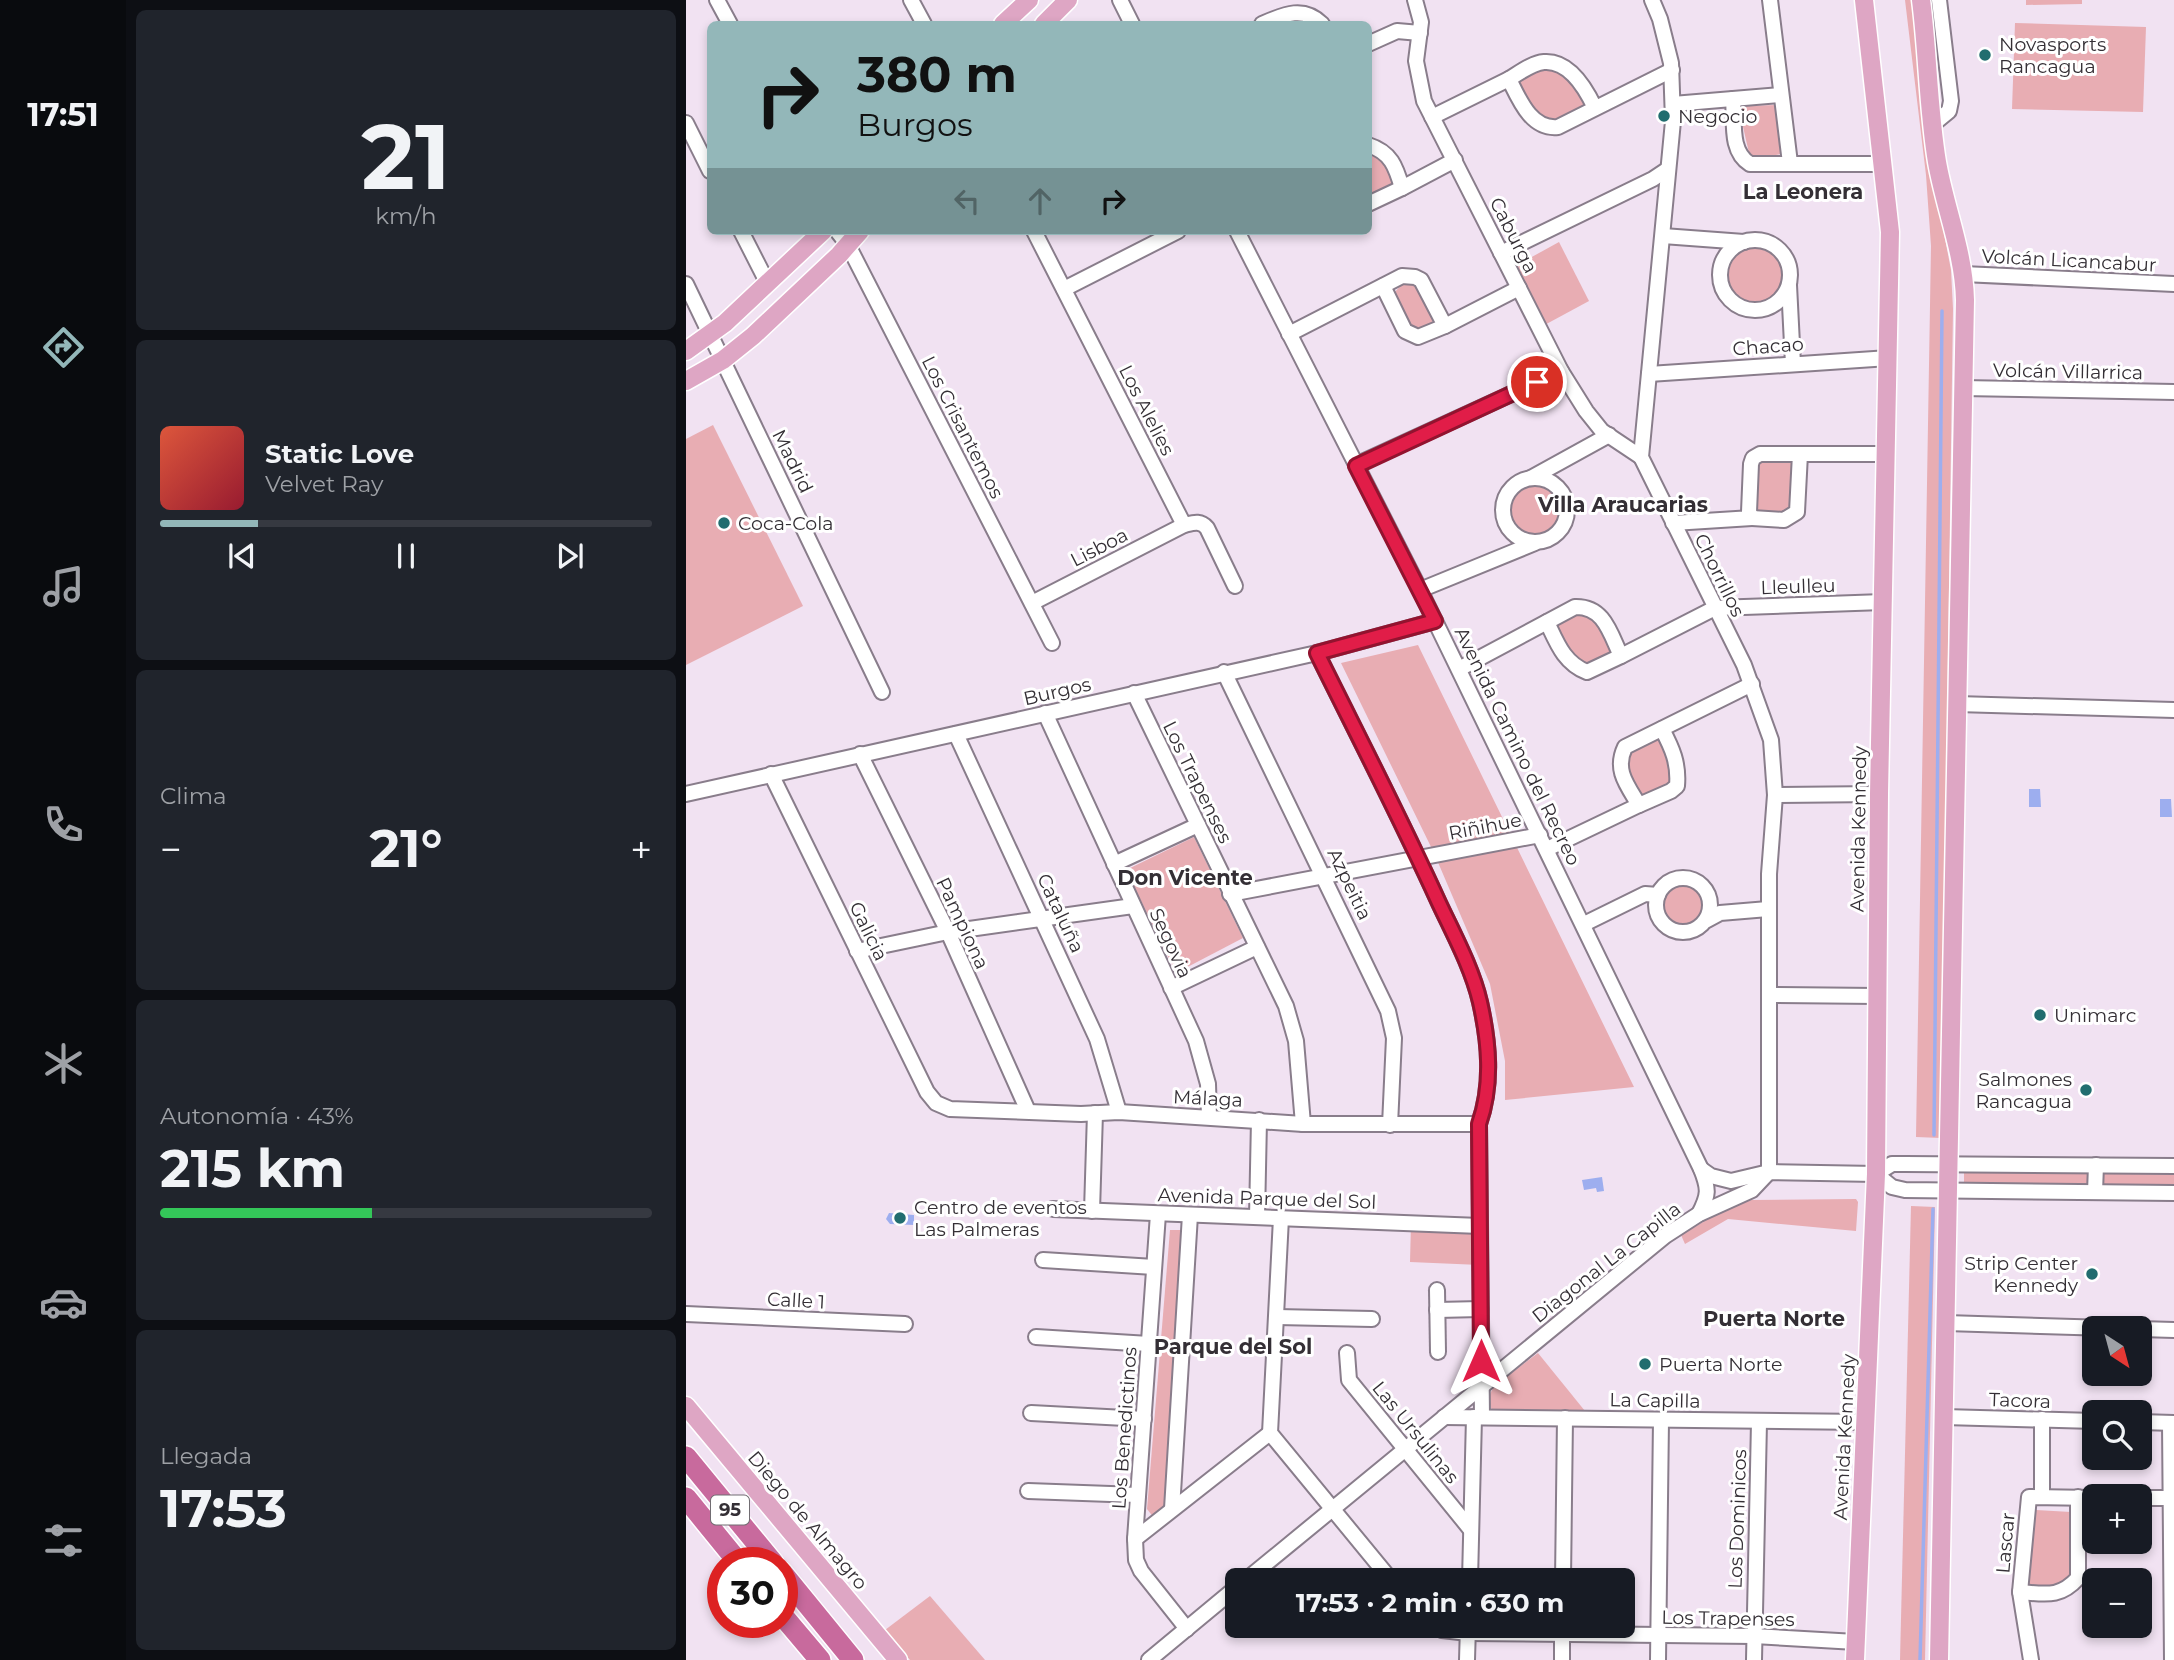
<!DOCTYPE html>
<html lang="es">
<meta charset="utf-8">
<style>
body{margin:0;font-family:Montserrat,sans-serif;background:#20242c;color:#f1f3f6;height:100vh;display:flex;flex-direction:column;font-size:26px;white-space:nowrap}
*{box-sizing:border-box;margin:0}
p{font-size:23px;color:#9ea1a6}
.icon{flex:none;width:38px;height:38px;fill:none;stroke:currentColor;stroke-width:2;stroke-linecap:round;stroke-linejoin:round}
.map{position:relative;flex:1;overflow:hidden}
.details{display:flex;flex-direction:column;gap:10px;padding:10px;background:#0d0f14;width:560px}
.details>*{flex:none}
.banner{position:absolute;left:21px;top:21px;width:665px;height:214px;border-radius:10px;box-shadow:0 4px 10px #0003;background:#93b7b9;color:#111;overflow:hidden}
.needle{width:46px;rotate:144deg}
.buttons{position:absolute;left:1396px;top:1316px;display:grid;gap:14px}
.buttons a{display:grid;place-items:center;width:70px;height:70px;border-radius:10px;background:#171b24;box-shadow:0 4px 10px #0003;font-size:35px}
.speed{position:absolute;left:21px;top:1547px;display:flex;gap:14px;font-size:35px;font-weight:700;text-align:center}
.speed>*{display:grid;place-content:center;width:91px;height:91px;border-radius:50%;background:#171b24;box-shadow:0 4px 10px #0003;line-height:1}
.speed .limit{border:10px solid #d22;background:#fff;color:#111}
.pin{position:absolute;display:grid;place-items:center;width:60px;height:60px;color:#fff;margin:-30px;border:4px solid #fff;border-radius:50%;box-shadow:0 2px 7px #0007}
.me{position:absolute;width:77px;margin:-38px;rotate:0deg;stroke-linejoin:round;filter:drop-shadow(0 0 5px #0008)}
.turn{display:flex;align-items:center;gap:24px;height:147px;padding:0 35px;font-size:32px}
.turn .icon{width:91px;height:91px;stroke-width:2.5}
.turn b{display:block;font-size:49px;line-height:60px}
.lanes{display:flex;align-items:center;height:66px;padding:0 35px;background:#0003;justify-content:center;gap:35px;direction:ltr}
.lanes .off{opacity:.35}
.big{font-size:52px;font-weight:700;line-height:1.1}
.details .tile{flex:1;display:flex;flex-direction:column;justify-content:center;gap:10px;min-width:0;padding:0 24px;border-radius:10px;background:#20242c}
.details .dial{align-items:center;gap:0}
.dial b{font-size:91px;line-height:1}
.song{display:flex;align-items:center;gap:21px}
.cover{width:84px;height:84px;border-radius:10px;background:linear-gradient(135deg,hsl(10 70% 55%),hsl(350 70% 35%))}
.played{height:7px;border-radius:4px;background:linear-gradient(90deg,#93b7b9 20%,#363941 20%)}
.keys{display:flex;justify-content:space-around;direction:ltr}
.heat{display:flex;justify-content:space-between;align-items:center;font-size:38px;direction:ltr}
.charge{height:10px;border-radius:5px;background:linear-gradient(90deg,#34c759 43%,#363941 0)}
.trip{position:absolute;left:539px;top:1568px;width:410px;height:70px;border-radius:10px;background:#171b24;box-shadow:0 4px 10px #0003;font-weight:700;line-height:70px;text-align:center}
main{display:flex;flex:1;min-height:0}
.menu{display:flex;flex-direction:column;width:126px;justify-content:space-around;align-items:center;background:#090b0e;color:#9ea1a6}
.menu .icon{width:49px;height:49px}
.menu .on{color:#93b7b9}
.menu b{font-size:32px;color:#f1f3f6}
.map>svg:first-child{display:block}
.green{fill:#e8adb3}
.water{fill:#9daeef}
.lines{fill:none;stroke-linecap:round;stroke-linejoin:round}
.stream{stroke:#9daeef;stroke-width:3.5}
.minor-casing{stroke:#897d8b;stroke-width:18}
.major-casing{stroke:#fff;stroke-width:21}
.highway-casing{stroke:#fff;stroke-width:24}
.minor{stroke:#fff;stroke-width:14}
.major{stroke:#dea6c4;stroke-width:18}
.highway{stroke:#c86a9d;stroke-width:21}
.route-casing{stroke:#92132f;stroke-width:18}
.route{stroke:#e11d48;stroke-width:12}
.poi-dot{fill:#216d6f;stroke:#fff;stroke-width:2.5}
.labels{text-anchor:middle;stroke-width:6;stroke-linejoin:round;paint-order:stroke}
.shield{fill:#fff;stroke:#716d72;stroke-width:2}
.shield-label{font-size:18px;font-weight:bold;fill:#342f35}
.poi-label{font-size:19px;fill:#342f35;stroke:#fff;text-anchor:start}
.street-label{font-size:19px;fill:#342f35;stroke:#fff}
.neighbourhood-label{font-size:21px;font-weight:bold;fill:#342f35;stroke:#fff}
</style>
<main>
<nav class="menu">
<b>17:51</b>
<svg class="icon on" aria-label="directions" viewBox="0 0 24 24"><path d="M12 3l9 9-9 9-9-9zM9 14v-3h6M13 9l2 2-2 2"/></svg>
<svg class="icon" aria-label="music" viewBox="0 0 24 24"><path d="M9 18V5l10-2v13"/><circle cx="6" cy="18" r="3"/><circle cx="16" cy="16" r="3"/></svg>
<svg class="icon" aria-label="phone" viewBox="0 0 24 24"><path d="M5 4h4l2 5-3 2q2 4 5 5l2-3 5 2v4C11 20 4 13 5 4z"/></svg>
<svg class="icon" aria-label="climate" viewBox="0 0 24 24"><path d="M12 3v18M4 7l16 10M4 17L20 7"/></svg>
<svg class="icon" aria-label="car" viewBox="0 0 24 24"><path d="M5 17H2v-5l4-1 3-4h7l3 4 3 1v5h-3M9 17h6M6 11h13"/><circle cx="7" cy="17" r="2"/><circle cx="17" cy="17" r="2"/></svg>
<svg class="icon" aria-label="filters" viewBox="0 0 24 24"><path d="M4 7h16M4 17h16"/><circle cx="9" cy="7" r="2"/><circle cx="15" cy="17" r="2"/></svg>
</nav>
<section class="details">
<div class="tile dial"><b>21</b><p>km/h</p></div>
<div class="tile">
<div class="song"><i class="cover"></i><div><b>Static Love</b><p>Velvet Ray</p></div></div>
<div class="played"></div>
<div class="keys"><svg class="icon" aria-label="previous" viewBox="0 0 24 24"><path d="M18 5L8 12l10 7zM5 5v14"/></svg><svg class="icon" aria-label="pause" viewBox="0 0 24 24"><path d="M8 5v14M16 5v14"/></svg><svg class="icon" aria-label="next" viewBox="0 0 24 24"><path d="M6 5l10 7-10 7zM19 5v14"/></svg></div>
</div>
<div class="tile"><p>Clima</p>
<div class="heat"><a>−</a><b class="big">21°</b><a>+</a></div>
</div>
<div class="tile"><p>Autonomía · 43%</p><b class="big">215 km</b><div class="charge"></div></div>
<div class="tile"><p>Llegada</p><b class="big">17:53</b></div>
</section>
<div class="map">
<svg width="1488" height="1660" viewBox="0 0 1488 1660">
<rect width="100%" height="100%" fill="#f1e2f2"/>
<g class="green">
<path d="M 1219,0 L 1230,0 L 1252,202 L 1265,270 L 1267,309 L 1255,1138 L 1230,1137 L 1245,246 L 1240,175 Z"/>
<path d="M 1340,0 L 1396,0 L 1396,4 L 1340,5 Z"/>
<path d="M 1329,23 L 1460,27 L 1457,112 L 1326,109 Z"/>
<path d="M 858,66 L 879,74 L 903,106 L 870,122 L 850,116 L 829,81 Z"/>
<path d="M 1091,105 L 1100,153 L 1068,159 L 1063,153 L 1053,109 L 1056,106 Z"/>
<path d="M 683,149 L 693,153 L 711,186 L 683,199 Z"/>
<path d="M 873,242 L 903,301 L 853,328 L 824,269 Z"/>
<circle cx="1069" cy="276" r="30"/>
<path d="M 717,283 C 736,281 741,305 748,320 L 735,332 L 722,329 L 708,293 Z"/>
<path d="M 27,425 L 117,606 L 0,665 L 0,439 Z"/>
<path d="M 1110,458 L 1104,514 L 1068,515 L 1070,460 Z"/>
<circle cx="849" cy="510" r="29"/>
<path d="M 890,611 L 906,613 L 929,654 L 901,668 L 886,660 L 866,624 Z"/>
<path d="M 732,645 L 948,1087 L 819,1100 L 819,1061 L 804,984 L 748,853 L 655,663 Z"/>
<path d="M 974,736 L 985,758 L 986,783 L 955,799 L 939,767 L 943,751 Z"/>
<path d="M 508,837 L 557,938 L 490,973 L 440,870 Z"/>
<circle cx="998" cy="906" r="23"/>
<path d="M 1278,1168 L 1488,1171 L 1488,1185 L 1278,1183 Z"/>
<path d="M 1170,1199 L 1172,1202 L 1170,1231 L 1042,1219 L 999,1244 L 995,1235 L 1051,1202 L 1066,1200 Z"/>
<path d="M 1225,1206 L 1249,1207 L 1239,1660 L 1214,1660 Z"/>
<path d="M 725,1223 L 794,1226 L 794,1265 L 724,1262 Z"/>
<path d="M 484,1230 L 499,1230 L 481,1508 L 468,1518 L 461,1509 Z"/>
<path d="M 852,1353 L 899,1411 L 806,1411 L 802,1398 L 808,1386 Z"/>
<path d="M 1350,1510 L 1385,1512 L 1384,1578 L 1365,1590 L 1343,1588 L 1346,1514 Z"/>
<path d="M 244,1596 L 299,1660 L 224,1660 L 199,1630 Z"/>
</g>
<g class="water">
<path d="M 1343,789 L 1354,789 L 1355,807 L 1343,807 Z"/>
<path d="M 1474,799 L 1485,799 L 1486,817 L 1474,817 Z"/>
<path d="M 916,1177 L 918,1191 L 911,1192 L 910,1188 L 898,1190 L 896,1180 Z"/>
<path d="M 203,1213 L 228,1215 L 228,1225 L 204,1224 L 200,1219 Z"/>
</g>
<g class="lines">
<g class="stream">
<path d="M 1248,1135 L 1256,311"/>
<path d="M 1234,1660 L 1247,1209"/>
</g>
<g class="minor-casing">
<g id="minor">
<path d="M 31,0 L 44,24"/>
<path d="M 225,0 L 238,24"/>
<path d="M 434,0 L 446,24"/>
<path d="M 729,0 L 735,22 L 730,61 L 738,101 L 875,371 L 900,411 L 916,431 L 955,457"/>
<path d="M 966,0 L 974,19 L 985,63 L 987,121 L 955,457 L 1058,665 L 1085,740 L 1089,795 L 1083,874 L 1083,1172"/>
<path d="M 1084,0 L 1104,163"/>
<path d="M 576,24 C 597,15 617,5 636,24"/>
<path d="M 682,44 L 711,31 L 734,33"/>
<path d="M 1047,99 C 1049,121 1043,151 1064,164 L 1196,164"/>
<path d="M 987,104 L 1095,95"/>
<path d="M 909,108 C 900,89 883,60 858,62 C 846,63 833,73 823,79 C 833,99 845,130 872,127 L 986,70"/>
<path d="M 746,117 L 823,79"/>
<path d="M 0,123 L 24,171"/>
<path d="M 1246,125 L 1263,111 L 1265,101 L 1253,0"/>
<path d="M 682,145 C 705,152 710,167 716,188 L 769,160"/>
<path d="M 682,204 L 716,188"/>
<path d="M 55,231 L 82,284"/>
<path d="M 151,231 L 162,245 L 366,643"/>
<path d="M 348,231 L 498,525"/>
<path d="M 551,231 L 734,590 L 1015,1169 C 1023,1189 1023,1195 1013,1214"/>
<path d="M 977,236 L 1058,242"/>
<circle cx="1069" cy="275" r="35"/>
<path d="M 815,253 L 967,179 L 982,169"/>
<path d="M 1277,274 L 1488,284"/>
<path d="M 0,284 L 196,692"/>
<path d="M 1103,285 L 1107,364"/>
<path d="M 697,286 L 719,331 L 732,337 L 759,326"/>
<path d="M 378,289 L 492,231"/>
<path d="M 603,334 L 716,276 L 729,277 L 735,280 L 759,326 L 833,288"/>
<path d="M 963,374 L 1203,358"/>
<path d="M 1276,388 L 1488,392"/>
<path d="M 670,465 L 875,371"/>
<path d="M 845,478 L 923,435"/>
<circle cx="849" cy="510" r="32"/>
<path d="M 1066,518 L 1098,520 L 1111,512 L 1114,454"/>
<path d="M 987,523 L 1066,518 L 1063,512 L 1065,464 L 1067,458 L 1074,454 L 1200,454"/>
<path d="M 734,590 L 849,543"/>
<path d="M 346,603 L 498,525 C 507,523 514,520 521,528 L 549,586"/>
<path d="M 861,622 C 871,643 878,663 901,672 L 935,656"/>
<path d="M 631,653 C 672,736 715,819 753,903 C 768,935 786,968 794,1002 C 803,1042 807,1084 793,1124 L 796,1417"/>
<path d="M 773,669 L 889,607 C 918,606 924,633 935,656 L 1029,608 L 1197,602"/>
<path d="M 538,672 L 702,1011 L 708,1038 L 704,1125"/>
<path d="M 448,693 L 600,1006 L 610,1041 L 617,1124"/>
<path d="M 1271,704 L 1488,710"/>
<path d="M 359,713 L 510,1041 L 522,1084 L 523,1117"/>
<path d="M 270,734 L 411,1039 L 433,1112"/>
<path d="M 174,754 L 262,932 L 342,1111"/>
<path d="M 85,774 L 241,1092 L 250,1103 L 264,1109 L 395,1114 L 433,1112 L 617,1124 L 793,1124"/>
<path d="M 0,794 L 631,653 L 749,621"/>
<path d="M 1089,795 L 1193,794"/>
<path d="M 953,805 L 985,791 L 991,786 C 993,763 986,748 976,729"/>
<path d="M 861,849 L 953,805 C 941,785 928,770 939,747 L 1066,684"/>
<path d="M 428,864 L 512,825"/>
<circle cx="997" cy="905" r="27"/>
<path d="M 544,894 L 854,835"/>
<path d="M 1021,920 L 1034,913 L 1082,909"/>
<path d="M 898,924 L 959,894 L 972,895"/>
<path d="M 171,951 L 262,932 L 447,906"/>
<path d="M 485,988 L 571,947"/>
<path d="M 1083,995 L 1191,996"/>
<path d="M 1015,1169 L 1025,1176 L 1045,1181 L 1083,1172 L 1190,1174 L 1206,1164 L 1219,1164 L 1488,1166"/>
<path d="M 1190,1174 L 1206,1187 L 1219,1190 L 1488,1193"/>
<path d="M 1409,1192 L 1410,1165"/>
<path d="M 367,1209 L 794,1226"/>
<path d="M 406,1211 L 409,1113"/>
<path d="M 472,1214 L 449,1539 L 450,1560 L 455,1571 L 501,1629"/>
<path d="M 571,1217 L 573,1120"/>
<path d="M 595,1218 L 584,1433 L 705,1580"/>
<path d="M 357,1260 L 468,1267"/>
<path d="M 751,1290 L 752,1352"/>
<path d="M 751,1310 L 795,1309"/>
<path d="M 0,1314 L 219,1324"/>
<path d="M 591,1317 L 686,1319"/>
<path d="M 1260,1323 L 1422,1328"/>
<path d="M 1454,1329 L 1488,1330"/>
<path d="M 350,1337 L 463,1344"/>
<path d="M 661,1353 L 663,1380 L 785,1530"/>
<path d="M 345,1413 L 458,1419"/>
<path d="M 758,1417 L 1180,1422"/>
<path d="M 1258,1417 L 1409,1421"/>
<path d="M 1356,1419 L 1356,1497"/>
<path d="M 1454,1422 L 1488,1423"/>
<path d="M 1484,1423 L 1486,1660"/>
<path d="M 342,1491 L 452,1495"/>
<path d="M 1454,1498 L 1483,1498"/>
<path d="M 486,1509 L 504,1215"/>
<path d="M 449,1539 L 584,1433"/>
<path d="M 560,1580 L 979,1236 L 1013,1214 L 1066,1190 L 1083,1172"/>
<path d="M 784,1580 L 788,1417"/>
<path d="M 877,1580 L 879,1418"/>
<path d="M 1334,1592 C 1360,1594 1374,1598 1392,1578 L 1392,1497"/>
<path d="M 747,1626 L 756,1630 L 782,1633 L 1068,1636 L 1170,1642"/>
<path d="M 463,1660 L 551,1587"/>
<path d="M 781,1660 L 782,1626"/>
<path d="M 876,1660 L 876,1627"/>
<path d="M 972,1660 L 975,1420"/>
<path d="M 1068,1660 L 1073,1422"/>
<path d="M 1345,1660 L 1334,1592 L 1343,1497 L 1409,1498"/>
</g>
</g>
<g class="major-casing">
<g id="major">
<path d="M 1235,0 C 1242,54 1242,108 1251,162 C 1259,208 1278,253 1279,300 L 1253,1660"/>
<path d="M 317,24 L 343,0"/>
<path d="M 358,24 L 382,0"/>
<path d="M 0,351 L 39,323 L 137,231"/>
<path d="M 0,381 L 37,360 L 67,336 L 153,255 L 174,231"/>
<path d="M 0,1406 L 212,1660"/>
<path d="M 1169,1660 L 1190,1174 L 1193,794 L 1204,232 L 1178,0"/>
</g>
</g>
<g class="highway-casing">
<g id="highway">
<path d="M 0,1457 L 87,1563"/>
<path d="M 0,1498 L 53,1563"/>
<path d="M 96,1573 L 167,1660"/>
<path d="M 96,1615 L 134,1660"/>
</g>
</g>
<use href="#minor" class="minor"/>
<use href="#major" class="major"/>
<use href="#highway" class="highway"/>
</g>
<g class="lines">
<g class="route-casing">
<path id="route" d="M 795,1361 L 793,1124 C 807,1084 803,1042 794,1002 C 786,968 768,935 753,903 C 715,819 672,736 631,653 L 749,621 L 670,466 L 851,382"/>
</g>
<use href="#route" class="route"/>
</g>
<g class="poi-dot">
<circle cx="1299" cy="55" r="7"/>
<circle cx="978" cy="116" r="7"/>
<circle cx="38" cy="523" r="7"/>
<circle cx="1354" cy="1015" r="7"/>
<circle cx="1400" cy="1090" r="7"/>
<circle cx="214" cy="1218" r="7"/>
<circle cx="1406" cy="1274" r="7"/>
<circle cx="959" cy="1364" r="7"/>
</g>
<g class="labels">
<rect class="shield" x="25" y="1495.5" width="38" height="29" rx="5"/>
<g class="shield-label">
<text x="44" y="1516">95</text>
</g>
<g class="poi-label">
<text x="1313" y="51">Novasports<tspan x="1313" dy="22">Rancagua</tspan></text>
<text x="992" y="123">Negocio</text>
<text x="52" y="530">Coca-Cola</text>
<text x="1368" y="1022">Unimarc</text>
<text x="1386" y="1086" text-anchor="end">Salmones<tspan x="1386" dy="22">Rancagua</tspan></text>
<text x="228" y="1214">Centro de eventos<tspan x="228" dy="22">Las Palmeras</tspan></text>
<text x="1392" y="1270" text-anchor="end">Strip Center<tspan x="1392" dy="22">Kennedy</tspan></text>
<text x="973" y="1371">Puerta Norte</text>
</g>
<g class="street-label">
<text transform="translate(828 235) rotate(63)" y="7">Caburga</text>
<text transform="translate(1383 260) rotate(3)" y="7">Volcán Licancabur</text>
<text transform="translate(1082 346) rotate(-4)" y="7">Chacao</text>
<text transform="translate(1382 371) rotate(1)" y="7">Volcán Villarrica</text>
<text transform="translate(461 410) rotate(63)" y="7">Los Alelies</text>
<text transform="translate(277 427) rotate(63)" y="7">Los Crisantemos</text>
<text transform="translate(107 461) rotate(64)" y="7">Madrid</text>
<text transform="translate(413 547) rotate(-27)" y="7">Lisboa</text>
<text transform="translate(1034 575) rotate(64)" y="7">Chorrillos</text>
<text transform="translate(1112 586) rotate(-2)" y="7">Lleulleu</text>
<text transform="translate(371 691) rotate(-13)" y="7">Burgos</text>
<text transform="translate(832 746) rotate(64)" y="7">Avenida Camino del Recreo</text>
<text transform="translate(512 782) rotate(64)" y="7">Los Trapenses</text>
<text transform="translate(799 826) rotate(-11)" y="7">Riñihue</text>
<text transform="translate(1172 829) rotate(-89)" y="7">Avenida Kennedy</text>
<text transform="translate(664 884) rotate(64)" y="7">Azpeitia</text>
<text transform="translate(375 913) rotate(65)" y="7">Cataluña</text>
<text transform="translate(277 923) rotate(65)" y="7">Pampiona</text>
<text transform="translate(183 931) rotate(64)" y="7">Galicia</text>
<text transform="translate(485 943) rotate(65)" y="7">Segovia</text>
<text transform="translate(522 1098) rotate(3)" y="7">Málaga</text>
<text transform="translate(581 1198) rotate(2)" y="7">Avenida Parque del Sol</text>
<text transform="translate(920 1262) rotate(-38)" y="7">Diagonal La Capilla</text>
<text transform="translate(110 1300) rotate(3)" y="7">Calle 1</text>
<text transform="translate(969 1400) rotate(1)" y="7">La Capilla</text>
<text transform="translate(1334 1400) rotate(2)" y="7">Tacora</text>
<text transform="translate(438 1428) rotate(-86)" y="7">Los Benedictinos</text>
<text transform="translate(730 1432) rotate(51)" y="7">Las Ursulinas</text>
<text transform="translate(1158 1437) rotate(-87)" y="7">Avenida Kennedy</text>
<text transform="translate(1051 1519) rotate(-88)" y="7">Los Dominicos</text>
<text transform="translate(122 1520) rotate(50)" y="7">Diego de Almagro</text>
<text transform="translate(1319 1543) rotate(-85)" y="7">Lascar</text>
<text transform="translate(1042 1618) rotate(1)" y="7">Los Trapenses</text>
</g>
<g class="neighbourhood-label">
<text x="1117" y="199">La Leonera</text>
<text x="937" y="512">Villa Araucarias</text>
<text x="499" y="885">Don Vicente</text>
<text x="1088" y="1326">Puerta Norte</text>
<text x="547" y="1354">Parque del Sol</text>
</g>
</g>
</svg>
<div class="buttons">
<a><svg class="needle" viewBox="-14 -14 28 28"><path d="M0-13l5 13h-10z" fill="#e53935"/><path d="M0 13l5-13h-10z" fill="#9ea1a6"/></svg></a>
<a><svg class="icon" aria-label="search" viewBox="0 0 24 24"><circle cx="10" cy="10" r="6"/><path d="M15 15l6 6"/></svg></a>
<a>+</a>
<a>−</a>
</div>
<div class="speed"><div class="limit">30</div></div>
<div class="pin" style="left:851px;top:382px;background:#d93025"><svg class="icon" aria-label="arrive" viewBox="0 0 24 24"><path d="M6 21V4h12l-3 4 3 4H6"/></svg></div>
<svg class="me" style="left:795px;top:1361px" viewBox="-20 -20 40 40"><path d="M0-17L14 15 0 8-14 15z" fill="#e11d48" stroke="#fff" stroke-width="4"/></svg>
<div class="trip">17:53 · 2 min · 630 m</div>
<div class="banner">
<div class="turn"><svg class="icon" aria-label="right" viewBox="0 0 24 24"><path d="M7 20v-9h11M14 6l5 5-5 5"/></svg><div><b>380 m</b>Burgos</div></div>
<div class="lanes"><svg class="icon off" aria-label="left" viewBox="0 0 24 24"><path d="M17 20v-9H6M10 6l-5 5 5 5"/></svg><svg class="icon off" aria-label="ahead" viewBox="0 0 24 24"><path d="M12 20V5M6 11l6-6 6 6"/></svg><svg class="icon" aria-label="right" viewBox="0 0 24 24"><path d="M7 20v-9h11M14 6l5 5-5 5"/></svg></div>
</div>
</div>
</main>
